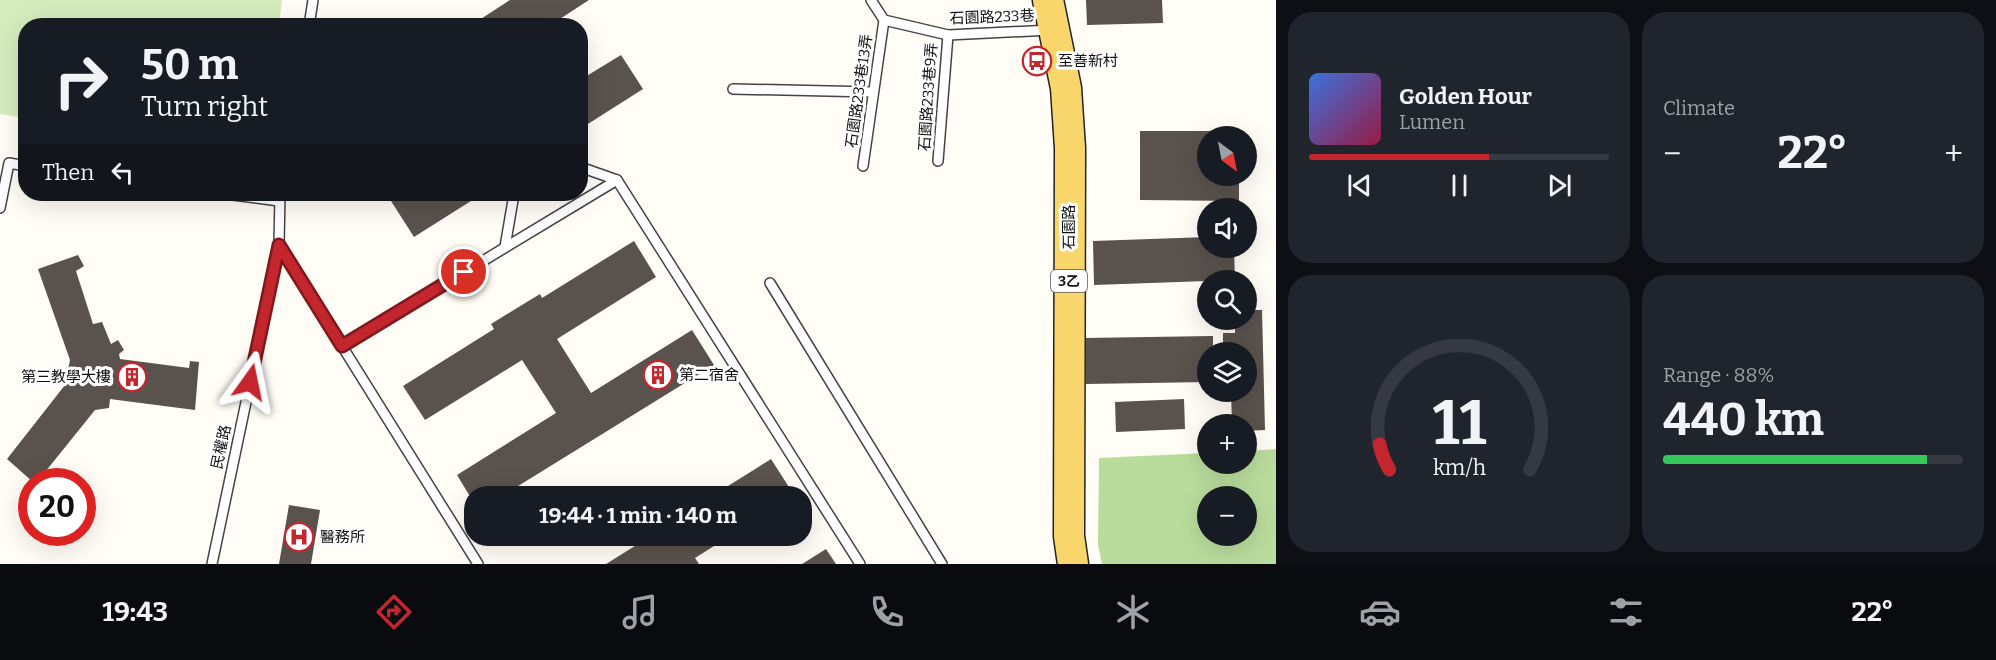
<!DOCTYPE html>
<meta charset="utf-8">
<style>
body{margin:0;font-family:Bitter,"Noto Sans TC",serif;background:#20242c;color:#f1f3f6;height:100vh;display:flex;flex-direction:column;font-size:22px;white-space:nowrap}
*{box-sizing:border-box;margin:0}
p{font-size:20px;color:#9ea1a6}
.icon{flex:none;width:33px;height:33px;fill:none;stroke:currentColor;stroke-width:2;stroke-linecap:round;stroke-linejoin:round}
.map{position:relative;flex:1;overflow:hidden}
.panel{display:flex;flex-direction:column;gap:12px;padding:12px;background:#0d0f14;width:720px}
.panel>*{flex:none}
.top-card{position:absolute;left:18px;top:18px;width:570px;height:183px;border-radius:24px;box-shadow:0 6px 24px #0002;background:#171b24;color:#f1f3f6;overflow:hidden}
.needle{width:39px;rotate:148deg}
.controls{position:absolute;left:1197px;top:126px;display:grid;gap:12px}
.controls a{display:grid;place-items:center;width:60px;height:60px;border-radius:50%;background:#171b24;box-shadow:0 6px 24px #0002;font-size:30px}
.speed{position:absolute;left:18px;top:468px;display:flex;gap:12px;font-size:30px;font-weight:700;text-align:center}
.speed>*{display:grid;place-content:center;width:78px;height:78px;border-radius:50%;background:#171b24;box-shadow:0 6px 24px #0002;line-height:1}
.speed .limit{border:9px solid #d22;background:#fff;color:#111}
.pin{position:absolute;display:grid;place-items:center;width:51px;height:51px;color:#fff;margin:-26px;border:3px solid #fff;border-radius:50%;box-shadow:0 2px 6px #0007}
.me{position:absolute;width:66px;margin:-33px;rotate:12deg;stroke-linejoin:round;filter:drop-shadow(0 0 4px #0008)}
.turn{display:flex;align-items:center;gap:21px;height:126px;padding:0 24px;font-size:27px}
.turn .icon{width:78px;height:78px;stroke-width:2.5}
.turn b{display:block;font-size:42px;line-height:51px}
.then{display:flex;align-items:center;height:57px;padding:0 24px;background:#0003;gap:12px;font-size:22px}
.big{font-size:45px;font-weight:700;line-height:1.1}
.panel .card{flex:1;display:flex;flex-direction:column;justify-content:center;gap:9px;min-width:0;padding:0 21px;border-radius:24px;background:#20242c}
.panel .dial{align-items:center;gap:0}
.dial svg{height:156px;overflow:visible;fill:none;stroke:#363941;stroke-width:7;stroke-linecap:round;text-anchor:middle}
.dial text{fill:#f1f3f6;stroke:none}
.song{display:flex;align-items:center;gap:18px}
.cover{width:72px;height:72px;border-radius:9px;background:linear-gradient(135deg,hsl(220 70% 55%),hsl(340 70% 35%))}
.played{height:6px;border-radius:3px;background:linear-gradient(90deg,#c4262e 60%,#363941 60%)}
.keys{display:flex;justify-content:space-around;direction:ltr}
.heat{display:flex;justify-content:space-between;align-items:center;font-size:33px;direction:ltr}
.charge{height:9px;border-radius:4px;background:linear-gradient(90deg,#34c759 88%,#363941 0)}
.panel .tiles{flex:1;display:grid;gap:12px;grid-template-columns:repeat(2,1fr)}
.trip{position:absolute;left:464px;top:486px;width:348px;height:60px;border-radius:24px;background:#171b24;box-shadow:0 6px 24px #0002;font-weight:700;line-height:60px;text-align:center}
.tab-bar{display:flex;height:96px;justify-content:space-around;align-items:center;background:#090b0e;color:#9ea1a6}
.tab-bar .icon{width:42px;height:42px}
.tab-bar .selected{color:#c4262e}
.tab-bar b{font-size:27px;color:#f1f3f6}
main{display:flex;flex:1;min-height:0}
.map>svg:first-child{display:block}
.green{fill:#d5ebbd}
.forest{fill:#b9dc9c;fill-rule:evenodd}
.building{fill:#5a524d}
.lines{fill:none;stroke-linecap:round;stroke-linejoin:round}
.service-casing{stroke:#444;stroke-width:12}
.primary-casing{stroke:#222;stroke-width:33}
.service{stroke:#fff;stroke-width:9}
.primary{stroke:#f9d66b;stroke-width:30}
.route-casing{stroke:#7f191e;stroke-width:15}
.route{stroke:#c4262e;stroke-width:10}
.labels{text-anchor:middle;stroke-width:6;stroke-linejoin:round;paint-order:stroke}
.shield{fill:#fff;stroke:#585858;stroke-width:1.5}
.shield-label{font-size:14px;font-weight:bold;fill:#111}
.street-label{font-size:15px;fill:#111;stroke:#fff}
.poi-label{font-size:15px;fill:#111;stroke:#fff;text-anchor:start}
</style>
<main>
<div class="map">
<svg width="1276" height="564" viewBox="0 0 1276 564">
<rect width="100%" height="100%" fill="#fffdf5"/>
<path class="green" d="M 0,0 L 282,0 L 279,25 L 26,26 L 25,118 L 0,114 Z"/>
<path class="forest" d="M 1276,449 L 1276,564 L 1102,564 L 1098,545 L 1099,458 L 1207,453 L 1208,464 L 1246,464 L 1247,451 ZM 1246,496 L 1246,536 L 1208,536 L 1208,496 Z"/>
<g class="building">
<path d="M 510,0 L 589,0 L 549,26 L 470,26 Z"/>
<path d="M 1086,0 L 1162,0 L 1163,23 L 1087,25 Z"/>
<path d="M 621,55 L 643,89 L 580,129 L 580,80 Z"/>
<path d="M 1140,131 L 1239,131 L 1239,136 L 1208,136 L 1208,176 L 1239,176 L 1239,201 L 1140,200 Z"/>
<path d="M 403,194 L 482,194 L 414,237 L 391,201 Z"/>
<path d="M 1208,237 L 1208,248 L 1234,248 L 1235,280 L 1094,285 L 1093,241 Z"/>
<path d="M 634,241 L 656,277 L 557,339 L 591,393 L 692,330 L 714,365 L 502,496 L 474,496 L 474,503 L 457,475 L 556,413 L 522,360 L 425,420 L 403,386 L 494,329 L 491,324 L 540,294 L 542,298 Z"/>
<path d="M 78,255 L 84,266 L 76,271 L 93,324 L 102,322 L 111,344 L 118,340 L 124,350 L 119,354 L 120,359 L 189,368 L 190,361 L 199,362 L 195,410 L 110,399 L 109,408 L 95,410 L 37,482 L 33,482 L 7,459 L 65,385 L 70,360 L 38,269 Z"/>
<path d="M 1246,310 L 1262,310 L 1265,430 L 1246,431 L 1246,424 L 1232,424 L 1231,392 L 1246,392 L 1246,352 L 1223,352 L 1223,333 L 1235,333 L 1235,320 L 1246,320 Z"/>
<path d="M 1213,336 L 1213,352 L 1208,352 L 1208,382 L 1086,384 L 1085,338 Z"/>
<path d="M 1184,399 L 1185,429 L 1116,432 L 1115,402 Z"/>
<path d="M 771,459 L 794,495 L 791,496 L 712,496 Z"/>
<path d="M 289,505 L 320,510 L 311,564 L 279,564 Z"/>
<path d="M 651,536 L 730,536 L 695,558 L 699,564 L 606,564 Z"/>
<path d="M 826,549 L 836,564 L 802,564 Z"/>
</g>
<g class="lines">
<g class="service-casing">
<g id="service">
<path d="M 871,0 L 884,20 L 948,35 L 1051,30"/>
<path d="M 309,26 L 313,0"/>
<path d="M 733,89 L 873,92"/>
<path d="M 938,161 L 948,35"/>
<path d="M 863,166 L 884,20"/>
<path d="M 580,167 L 617,180"/>
<path d="M 225,194 L 279,201"/>
<path d="M 0,208 L 9,163 L 26,166"/>
<path d="M 279,245 L 478,564"/>
<path d="M 505,247 L 514,194"/>
<path d="M 770,283 L 942,564"/>
<path d="M 342,346 L 617,180 L 860,564"/>
<path d="M 212,564 L 279,245 L 280,194"/>
</g>
</g>
<g class="primary-casing">
<path id="primary" d="M 1048,0 L 1066,88 L 1070,148 L 1069,536 L 1073,564"/>
</g>
<use href="#service" class="service"/>
<use href="#primary" class="primary"/>
</g>
<g class="lines">
<g class="route-casing">
<path id="route" d="M 250,382 L 279,245 L 342,346 L 464,272"/>
</g>
<use href="#route" class="route"/>
</g>
<defs>
<g id="bus-ring" transform="scale(1.5)"><circle r="9.5" fill="#fff" stroke="#c4262e" stroke-width="1.5"/><path d="M-5-6H5V4H4V6H2V4H-2V6H-4V4H-5ZM-3.5-4V0h7V-4ZM-3.5 1.2v1.5H-2V1.2ZM2 1.2v1.5H3.5V1.2Z" fill="#c4262e"/></g>
<g id="building-ring" transform="scale(1.5)"><circle r="9.5" fill="#fff" stroke="#c4262e" stroke-width="1.5"/><path d="M-4-6H4V6H1V3H-1V6H-4ZM-2.5-4.3h1.7v1.8h-1.7ZM.8-4.3h1.7v1.8H.8ZM-2.5-1h1.7V.8h-1.7ZM.8-1h1.7V.8H.8Z" fill="#c4262e"/></g>
<g id="hospital-ring" transform="scale(1.5)"><circle r="9.5" fill="#fff" stroke="#c4262e" stroke-width="1.5"/><path d="M-5-5h3v3.5h4V-5h3V5h-3V1.5h-4V5h-3Z" fill="#c4262e"/></g>
</defs>
<g fill-rule="evenodd">
<use href="#bus-ring" x="1037" y="61"/>
<use href="#building-ring" x="658" y="375"/>
<use href="#building-ring" x="132" y="377"/>
<use href="#hospital-ring" x="299" y="537"/>
</g>
<g class="labels">
<rect class="shield" x="1051" y="270" width="36" height="22" rx="4.5"/>
<g class="shield-label">
<text x="1069" y="286">3乙</text>
</g>
<g class="street-label">
<text transform="translate(992 17) rotate(-2)" y="5">石園路233巷</text>
<text transform="translate(859 91) rotate(-82)" y="5">石園路233巷13弄</text>
<text transform="translate(928 97) rotate(-86)" y="5">石園路233巷9弄</text>
<text transform="translate(1069 227) rotate(-90)" y="5">石園路</text>
<text transform="translate(221 447) rotate(-78)" y="5">民權路</text>
</g>
<g class="poi-label">
<text x="1058" y="66">至善新村</text>
<text x="679" y="380">第二宿舍</text>
<text x="111" y="382" text-anchor="end">第三教學大樓</text>
<text x="320" y="542">醫務所</text>
</g>
</g>
</svg>
<div class="controls">
<a><svg class="needle" viewBox="-14 -14 28 28"><path d="M0-13l5 13h-10z" fill="#e53935"/><path d="M0 13l5-13h-10z" fill="#9ea1a6"/></svg></a>
<a><svg class="icon" aria-label="sound" viewBox="0 0 24 24"><path d="M4 9h4l5-4v14l-5-4H4zM17 9q2 3 0 6"/></svg></a>
<a><svg class="icon" aria-label="search" viewBox="0 0 24 24"><circle cx="10" cy="10" r="6"/><path d="M15 15l6 6"/></svg></a>
<a><svg class="icon" aria-label="layers" viewBox="0 0 24 24"><path d="M12 4l9 5-9 5-9-5zM3 14l9 5 9-5"/></svg></a>
<a>+</a>
<a>−</a>
</div>
<div class="speed"><div class="limit">20</div></div>
<div class="pin" style="left:464px;top:272px;background:#d93025"><svg class="icon" aria-label="arrive" viewBox="0 0 24 24"><path d="M6 21V4h12l-3 4 3 4H6"/></svg></div>
<svg class="me" style="left:250px;top:382px" viewBox="-20 -20 40 40"><path d="M0-17L14 15 0 8-14 15z" fill="#c4262e" stroke="#fff" stroke-width="4"/></svg>
<div class="trip">19:44 · 1 min · 140 m</div>
<div class="top-card">
<div class="turn"><svg class="icon" aria-label="right" viewBox="0 0 24 24"><path d="M7 20v-9h11M14 6l5 5-5 5"/></svg><div><b>50 m</b>Turn right</div></div>
<div class="then">Then<svg class="icon" aria-label="left" viewBox="0 0 24 24"><path d="M17 20v-9H6M10 6l-5 5 5 5"/></svg></div>
</div>
</div>
<section class="panel">
<div class="tiles">
<div class="card">
<div class="song"><i class="cover"></i><div><b>Golden Hour</b><p>Lumen</p></div></div>
<div class="played"></div>
<div class="keys"><svg class="icon" aria-label="previous" viewBox="0 0 24 24"><path d="M18 5L8 12l10 7zM5 5v14"/></svg><svg class="icon" aria-label="pause" viewBox="0 0 24 24"><path d="M8 5v14M16 5v14"/></svg><svg class="icon" aria-label="next" viewBox="0 0 24 24"><path d="M6 5l10 7-10 7zM19 5v14"/></svg></div>
</div>
<div class="card"><p>Climate</p>
<div class="heat"><a>−</a><b class="big">22°</b><a>+</a></div>
</div>
<div class="card dial"><svg viewBox="0 0 100 80">
<path d="M14 69A42 42 0 1 1 86 69"/>
<path d="M14 69A42 42 0 0 1 9 56" stroke="#c4262e"/>
<text x="50" y="56" font-size="32" font-weight="700">11</text>
<text x="50" y="72" font-size="11">km/h</text>
</svg></div>
<div class="card"><p>Range · 88%</p><b class="big">440 km</b><div class="charge"></div></div>
</div>
</section>
</main>
<nav class="tab-bar">
<b>19:43</b>
<svg class="icon selected" aria-label="directions" viewBox="0 0 24 24"><path d="M12 3l9 9-9 9-9-9zM9 14v-3h6M13 9l2 2-2 2"/></svg>
<svg class="icon" aria-label="music" viewBox="0 0 24 24"><path d="M9 18V5l10-2v13"/><circle cx="6" cy="18" r="3"/><circle cx="16" cy="16" r="3"/></svg>
<svg class="icon" aria-label="phone" viewBox="0 0 24 24"><path d="M5 4h4l2 5-3 2q2 4 5 5l2-3 5 2v4C11 20 4 13 5 4z"/></svg>
<svg class="icon" aria-label="climate" viewBox="0 0 24 24"><path d="M12 3v18M4 7l16 10M4 17L20 7"/></svg>
<svg class="icon" aria-label="car" viewBox="0 0 24 24"><path d="M5 17H2v-5l4-1 3-4h7l3 4 3 1v5h-3M9 17h6M6 11h13"/><circle cx="7" cy="17" r="2"/><circle cx="17" cy="17" r="2"/></svg>
<svg class="icon" aria-label="filters" viewBox="0 0 24 24"><path d="M4 7h16M4 17h16"/><circle cx="9" cy="7" r="2"/><circle cx="15" cy="17" r="2"/></svg>
<b>22°</b>
</nav>
